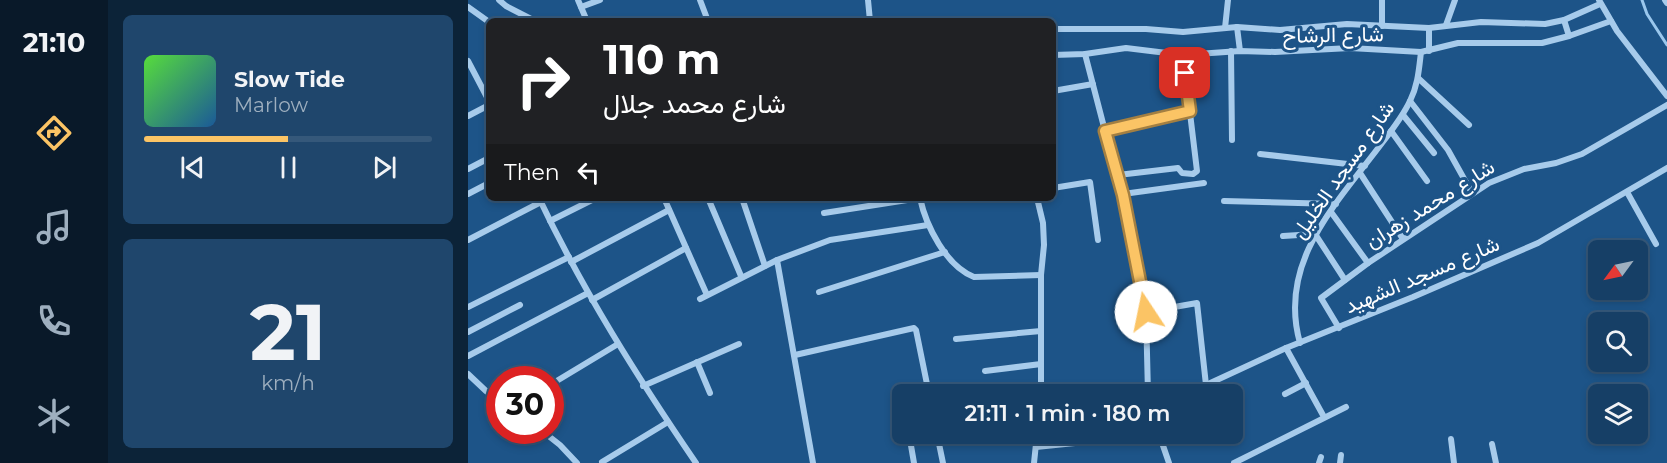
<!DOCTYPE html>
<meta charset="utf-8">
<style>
body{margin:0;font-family:Montserrat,Vazirmatn,sans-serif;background:#1f466c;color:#f1f3f6;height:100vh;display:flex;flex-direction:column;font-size:22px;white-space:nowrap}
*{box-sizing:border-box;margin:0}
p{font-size:20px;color:#9eafbf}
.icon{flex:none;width:33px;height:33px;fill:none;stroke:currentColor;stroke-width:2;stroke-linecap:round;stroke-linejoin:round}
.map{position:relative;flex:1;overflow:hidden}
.panel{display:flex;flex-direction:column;gap:15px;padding:15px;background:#0c2338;width:360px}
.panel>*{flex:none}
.hud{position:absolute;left:18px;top:18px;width:570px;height:183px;border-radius:9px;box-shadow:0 3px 9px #0003,0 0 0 2px #35587a;background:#202124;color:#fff;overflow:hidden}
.needle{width:39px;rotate:237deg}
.buttons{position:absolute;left:1120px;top:240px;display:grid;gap:12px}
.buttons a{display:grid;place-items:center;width:60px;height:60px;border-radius:9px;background:#163f66;box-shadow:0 3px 9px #0003,0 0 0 2px #35587a;font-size:30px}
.speed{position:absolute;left:18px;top:366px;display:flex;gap:12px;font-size:30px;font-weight:700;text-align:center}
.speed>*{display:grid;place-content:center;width:78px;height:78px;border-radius:50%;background:#163f66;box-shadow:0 3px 9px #0003,0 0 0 2px #35587a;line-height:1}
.speed .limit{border:9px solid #d22;background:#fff;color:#111}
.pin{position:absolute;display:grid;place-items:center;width:51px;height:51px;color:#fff;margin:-26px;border-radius:12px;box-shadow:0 3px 9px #0006}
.me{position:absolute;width:66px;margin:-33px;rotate:349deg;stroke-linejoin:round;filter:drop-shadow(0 0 4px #0008)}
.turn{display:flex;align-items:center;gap:21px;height:126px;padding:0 18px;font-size:27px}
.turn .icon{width:78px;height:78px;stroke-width:2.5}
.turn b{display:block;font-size:42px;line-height:51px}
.then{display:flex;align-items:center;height:57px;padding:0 18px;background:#0003;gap:12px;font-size:22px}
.panel .card{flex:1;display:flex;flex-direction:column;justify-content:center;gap:9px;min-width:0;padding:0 21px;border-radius:9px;background:#1f466c}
.panel .dial{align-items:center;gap:0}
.dial b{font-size:78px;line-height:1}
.song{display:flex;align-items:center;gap:18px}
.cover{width:72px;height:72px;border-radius:9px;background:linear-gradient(135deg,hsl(110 70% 55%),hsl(210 70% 35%))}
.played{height:6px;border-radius:3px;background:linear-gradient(90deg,#fbc465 50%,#35587a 50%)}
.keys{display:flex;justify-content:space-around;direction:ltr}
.trip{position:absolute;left:424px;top:384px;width:351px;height:60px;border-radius:9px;background:#163f66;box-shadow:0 3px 9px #0003,0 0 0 2px #35587a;font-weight:600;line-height:60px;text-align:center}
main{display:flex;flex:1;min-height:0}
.dock{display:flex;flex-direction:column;width:108px;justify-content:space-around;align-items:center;background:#091929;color:#9eafbf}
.dock .icon{width:42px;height:42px}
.dock .selected{color:#fbc465}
.dock b{font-size:27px;color:#f1f3f6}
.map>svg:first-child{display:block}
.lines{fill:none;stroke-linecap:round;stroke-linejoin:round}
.stream{stroke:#9ac7ed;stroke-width:3}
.minor{stroke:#a7cbeb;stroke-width:6}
.route-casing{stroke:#a37f42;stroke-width:15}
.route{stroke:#fbc465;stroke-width:10}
.labels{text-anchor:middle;stroke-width:6;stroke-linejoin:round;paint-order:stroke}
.street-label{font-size:21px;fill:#fff;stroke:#1d5488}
</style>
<main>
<nav class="dock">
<b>21:10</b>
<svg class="icon selected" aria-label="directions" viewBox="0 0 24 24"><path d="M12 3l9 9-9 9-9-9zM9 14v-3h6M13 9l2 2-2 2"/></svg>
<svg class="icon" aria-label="music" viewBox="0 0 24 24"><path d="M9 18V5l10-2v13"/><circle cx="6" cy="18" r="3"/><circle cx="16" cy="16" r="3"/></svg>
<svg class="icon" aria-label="phone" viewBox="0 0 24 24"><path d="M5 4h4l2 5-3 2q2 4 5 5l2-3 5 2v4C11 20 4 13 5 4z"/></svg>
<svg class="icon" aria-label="climate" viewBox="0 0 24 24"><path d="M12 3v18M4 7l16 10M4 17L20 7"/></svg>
</nav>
<section class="panel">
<div class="card">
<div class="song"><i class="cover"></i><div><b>Slow Tide</b><p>Marlow</p></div></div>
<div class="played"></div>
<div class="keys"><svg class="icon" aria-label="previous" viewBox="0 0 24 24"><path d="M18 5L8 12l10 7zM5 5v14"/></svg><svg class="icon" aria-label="pause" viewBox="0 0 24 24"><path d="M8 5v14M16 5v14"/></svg><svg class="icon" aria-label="next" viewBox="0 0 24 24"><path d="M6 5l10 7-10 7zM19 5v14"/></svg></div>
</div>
<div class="card dial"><b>21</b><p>km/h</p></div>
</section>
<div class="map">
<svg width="1199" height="463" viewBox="0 0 1199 463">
<rect width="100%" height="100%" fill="#1d5488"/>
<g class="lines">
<path class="stream" d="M 1174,0 L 1179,14 L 1199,45"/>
<g class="minor">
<path d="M 31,0 L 38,6 L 67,21"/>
<path d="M 110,0 L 119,21"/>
<path d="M 232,0 L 240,21"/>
<path d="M 400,0 L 402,21"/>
<path d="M 914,0 L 914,26"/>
<path d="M 1131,0 L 1149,31 L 1199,96"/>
<path d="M 1197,0 L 1199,3"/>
<path d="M 0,7 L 21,22"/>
<path d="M 113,7 L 132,0"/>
<path d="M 1096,20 L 1101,36"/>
<path d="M 978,25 L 987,0"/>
<path d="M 769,27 L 772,51"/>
<path d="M 757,28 L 760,0"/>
<path d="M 961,28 L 961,51"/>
<path d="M 585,29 L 678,29 L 715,32 L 769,27 L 812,30 L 879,24 L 961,28 L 1013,22 L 1077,24 L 1096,20 L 1132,4"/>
<path d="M 763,51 L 764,140"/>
<path d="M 617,54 L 637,131 L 655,194 L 678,312 L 680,394"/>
<path d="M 585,55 L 617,54 L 658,48 L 715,55 L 772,51 L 807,52 L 882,48 L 953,52 L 990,43 L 1074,43 L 1101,36 L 1143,21"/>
<path d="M 0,61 L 21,101"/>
<path d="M 950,78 L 1001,125"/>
<path d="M 585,91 L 625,84"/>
<path d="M 942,101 L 980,150 L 1004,193"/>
<path d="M 935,115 L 966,153"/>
<path d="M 0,116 L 21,105"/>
<path d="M 637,131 L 722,111"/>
<path d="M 923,131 L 959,181"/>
<path d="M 792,154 L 897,166"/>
<path d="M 0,169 L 21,158"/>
<path d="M 892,173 L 935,239"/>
<path d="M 650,175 L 710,168 L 714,173 L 725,174 L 729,171 L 715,55"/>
<path d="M 585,188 L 622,182 L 630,240"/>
<path d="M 1159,192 L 1188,244"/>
<path d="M 0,194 L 21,183"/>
<path d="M 655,194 L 736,183"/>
<path d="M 71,198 C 115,291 170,378 228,463"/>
<path d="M 196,198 L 239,295"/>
<path d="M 240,198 L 273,276"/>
<path d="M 274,198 L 297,266"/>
<path d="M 452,198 C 458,226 478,266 506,277 L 573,275"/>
<path d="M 569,198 L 575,223 L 576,245 L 573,275 L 573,394"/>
<path d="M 756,201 L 868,204"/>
<path d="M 863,212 L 900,263"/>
<path d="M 356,213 L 452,198"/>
<path d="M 82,221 L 128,198"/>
<path d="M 815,236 L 847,234 L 877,280"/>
<path d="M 0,240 L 73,202"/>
<path d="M 309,260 L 345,463"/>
<path d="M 103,262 L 201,210"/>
<path d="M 351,292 L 477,252"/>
<path d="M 232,299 L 309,260 L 362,240 L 460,225"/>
<path d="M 124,300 L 218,248"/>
<path d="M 0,307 L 101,257"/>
<path d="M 678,312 L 729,303 L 738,385"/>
<path d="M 871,328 L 853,298 L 900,263 L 1021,183 L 1056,169 L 1088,163 L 1114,154 L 1199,105"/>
<path d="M 0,332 L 52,305"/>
<path d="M 488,339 L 573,331"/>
<path d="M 832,343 C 809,262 869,203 914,143 C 924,130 935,116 942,101 C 950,85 951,69 953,52"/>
<path d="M 818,348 L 856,417"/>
<path d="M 327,355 L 446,328 L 448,330 L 461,394"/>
<path d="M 0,356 L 120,293"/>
<path d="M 229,362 L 242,393"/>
<path d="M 517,371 L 573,364"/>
<path d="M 0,374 L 18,391 L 32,401"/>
<path d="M 82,385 L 150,344"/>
<path d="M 175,386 L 271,344"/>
<path d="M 434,386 L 435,394"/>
<path d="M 713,394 L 738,385 L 818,348 L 945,297 L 1070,243 L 1199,168"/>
<path d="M 817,394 L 838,383"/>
<path d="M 73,430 L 92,445 L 109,463"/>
<path d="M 441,434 L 446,463"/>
<path d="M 469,434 L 475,463"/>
<path d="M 691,434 L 701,463"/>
<path d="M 983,439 L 986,463"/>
<path d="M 1024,444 L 1028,463"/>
<path d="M 568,447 L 607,443"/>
<path d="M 134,462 L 200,422"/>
<path d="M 566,463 L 569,434"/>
<path d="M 766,463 L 878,407"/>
<path d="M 851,463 L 853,457"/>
<path d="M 872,463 L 873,455"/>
</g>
</g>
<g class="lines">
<g class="route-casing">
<path id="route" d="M 678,312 L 655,195 L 637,131 L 722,111 L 717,73"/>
</g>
<use href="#route" class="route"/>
</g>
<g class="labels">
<g class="street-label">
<text transform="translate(865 35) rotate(-1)" y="7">شارع الرشاح</text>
<text transform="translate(875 170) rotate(-55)" y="7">شارع مسجد الخليل</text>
<text transform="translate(962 204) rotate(-32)" y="7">شارع محمد زهران</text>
<text transform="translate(954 275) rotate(-23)" y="7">شارع مسجد الشهيد</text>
</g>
</g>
</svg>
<div class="buttons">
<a><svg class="needle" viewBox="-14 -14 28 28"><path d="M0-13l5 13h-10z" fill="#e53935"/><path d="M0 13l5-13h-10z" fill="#9eafbf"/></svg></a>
<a><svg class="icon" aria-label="search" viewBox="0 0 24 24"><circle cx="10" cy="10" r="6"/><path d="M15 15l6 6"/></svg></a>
<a><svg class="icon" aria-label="layers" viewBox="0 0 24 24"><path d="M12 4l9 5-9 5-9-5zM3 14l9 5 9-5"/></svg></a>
</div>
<div class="speed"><div class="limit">30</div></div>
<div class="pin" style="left:717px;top:73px;background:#d93025"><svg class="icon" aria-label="arrive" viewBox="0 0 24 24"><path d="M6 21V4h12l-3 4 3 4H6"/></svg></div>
<svg class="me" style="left:678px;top:312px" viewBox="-20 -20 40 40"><circle r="19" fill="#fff"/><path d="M0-13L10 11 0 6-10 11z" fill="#fbc465"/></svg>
<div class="trip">21:11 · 1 min · 180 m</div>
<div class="hud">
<div class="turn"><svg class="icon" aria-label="right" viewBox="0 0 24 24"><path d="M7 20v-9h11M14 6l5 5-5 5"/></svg><div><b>110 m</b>شارع محمد جلال</div></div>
<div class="then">Then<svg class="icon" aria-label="left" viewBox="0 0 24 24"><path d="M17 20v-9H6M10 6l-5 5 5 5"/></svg></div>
</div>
</div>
</main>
